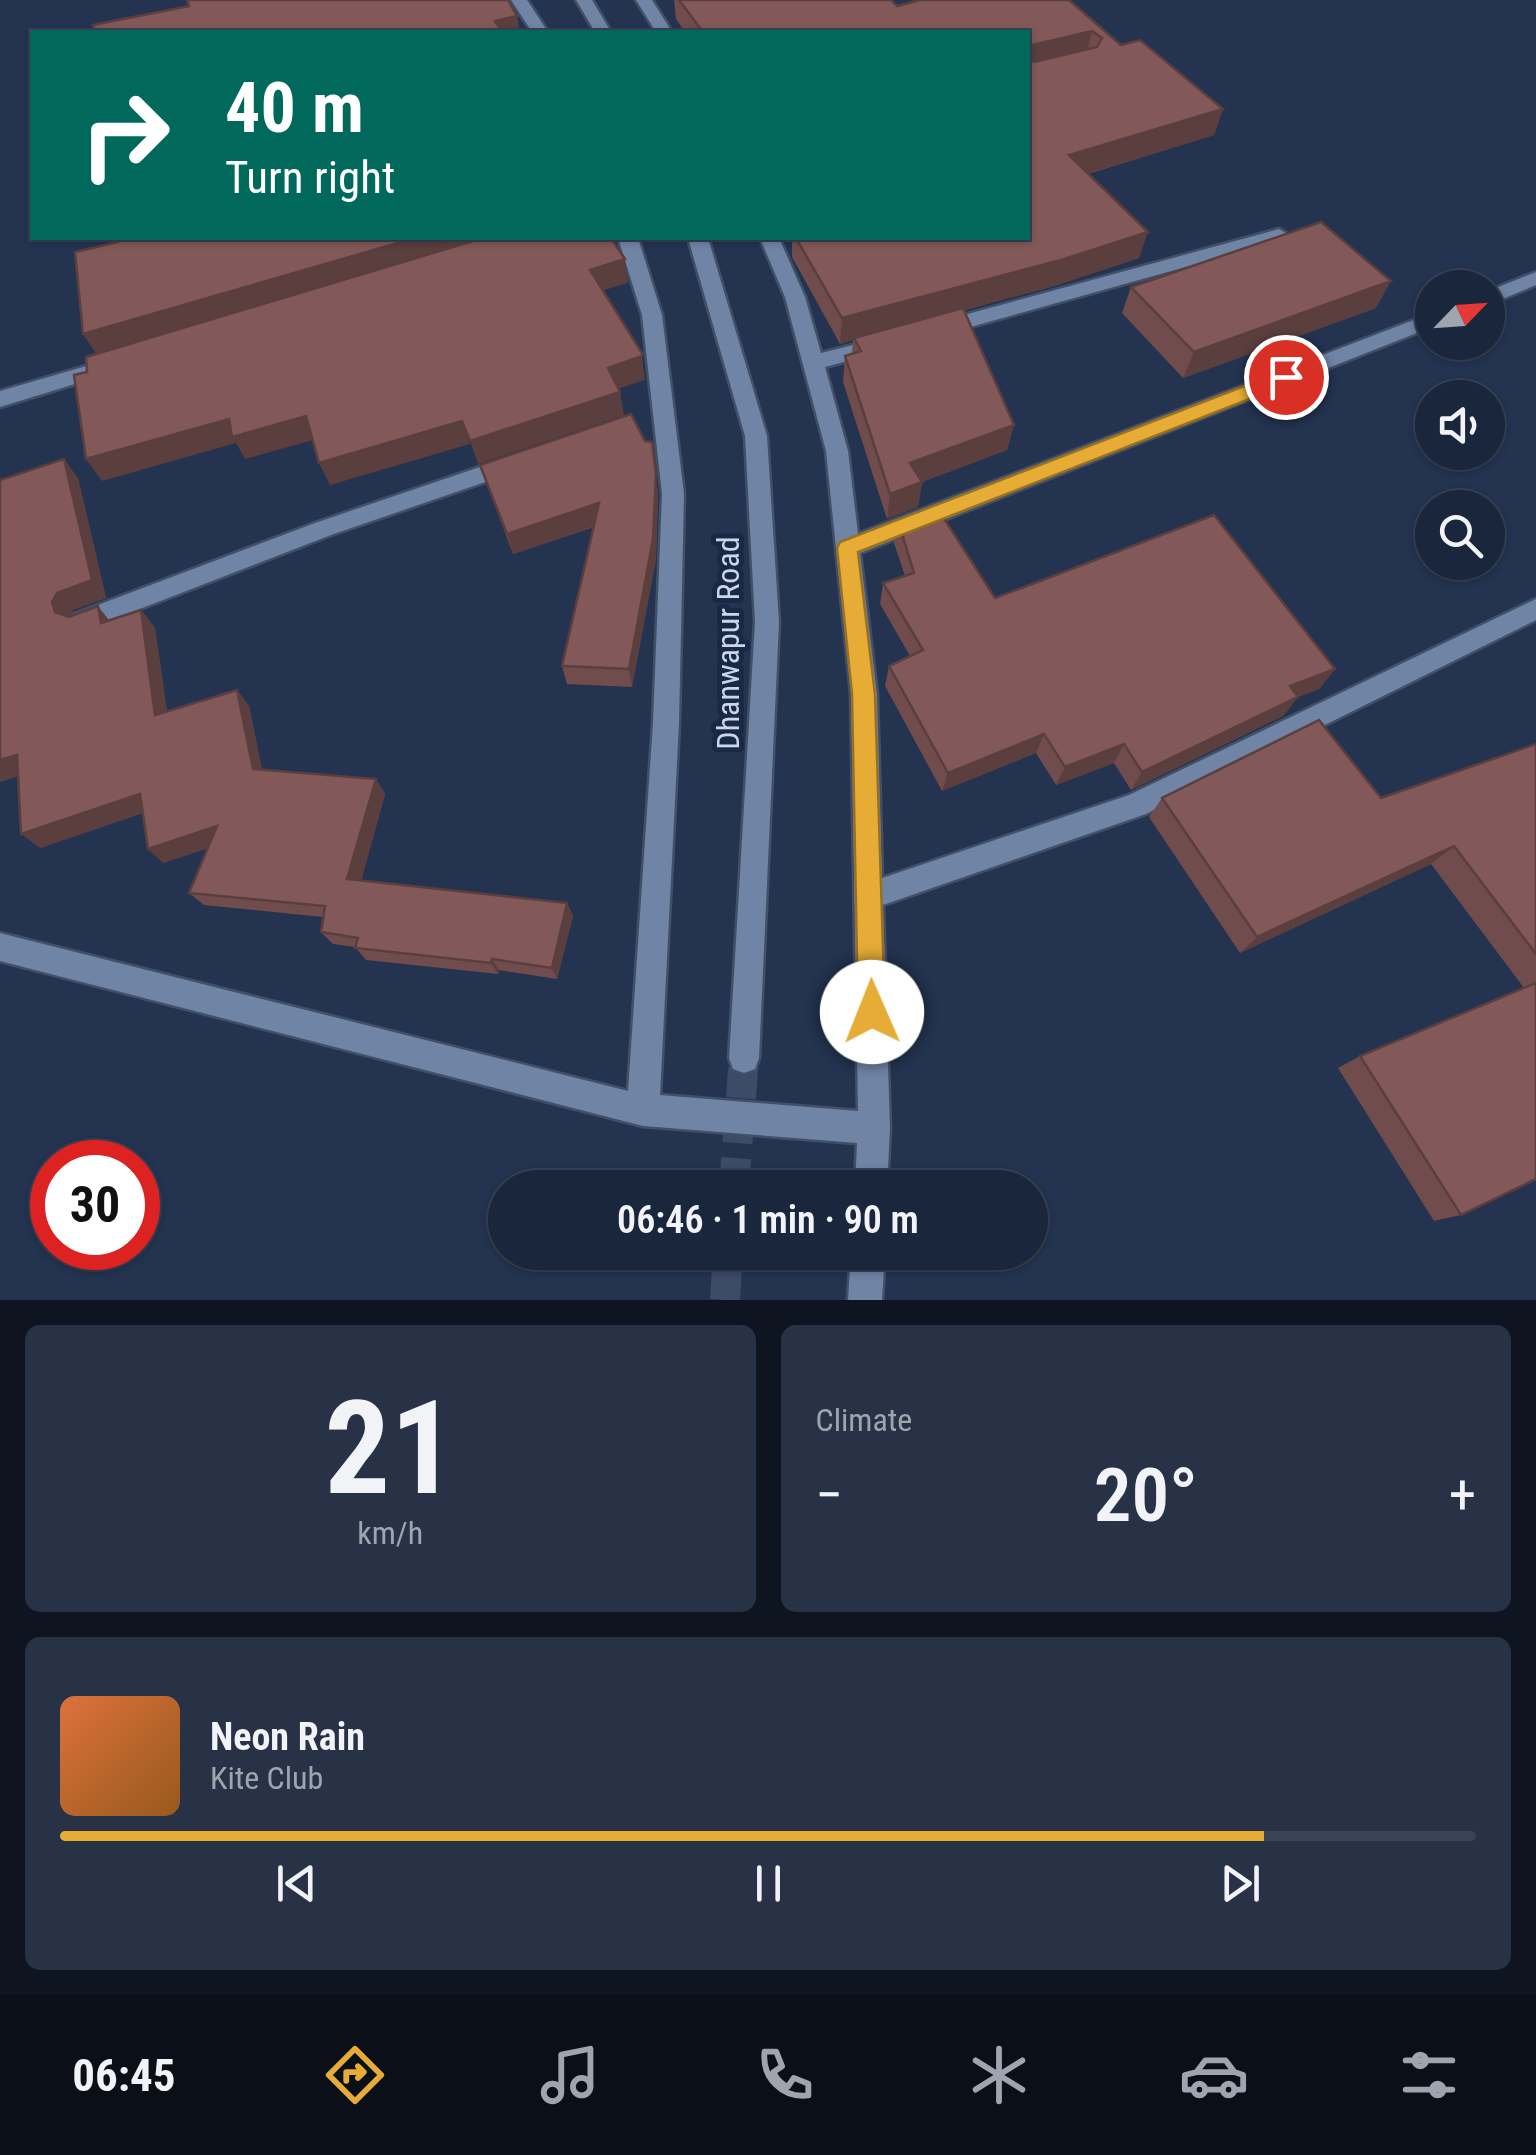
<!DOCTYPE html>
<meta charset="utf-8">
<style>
body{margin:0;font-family:"Roboto Condensed",sans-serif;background:#273247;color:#f1f3f6;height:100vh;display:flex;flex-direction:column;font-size:38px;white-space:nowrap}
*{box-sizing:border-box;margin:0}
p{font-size:32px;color:#9fa5af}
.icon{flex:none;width:55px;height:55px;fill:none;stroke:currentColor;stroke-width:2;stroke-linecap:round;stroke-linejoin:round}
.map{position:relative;height:1300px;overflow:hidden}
.side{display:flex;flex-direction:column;gap:25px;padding:25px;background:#0e1521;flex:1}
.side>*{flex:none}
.guide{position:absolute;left:30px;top:30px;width:1000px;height:210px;border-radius:0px;box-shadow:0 2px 8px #0004,0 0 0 2px #384356;background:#00695c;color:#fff;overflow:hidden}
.needle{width:65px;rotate:65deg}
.tools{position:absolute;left:1415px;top:270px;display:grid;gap:20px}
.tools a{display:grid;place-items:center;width:90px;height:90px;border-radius:50%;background:#1a263c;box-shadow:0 2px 8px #0004,0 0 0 2px #384356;font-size:50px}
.speed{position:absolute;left:30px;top:1140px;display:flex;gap:20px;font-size:50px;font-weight:700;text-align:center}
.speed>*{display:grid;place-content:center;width:130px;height:130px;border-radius:50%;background:#1a263c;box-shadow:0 2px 8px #0004,0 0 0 2px #384356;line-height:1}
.speed .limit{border:15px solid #d22;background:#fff;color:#111}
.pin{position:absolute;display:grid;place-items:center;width:85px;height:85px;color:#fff;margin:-42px;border:5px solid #fff;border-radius:50%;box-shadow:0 2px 10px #0007}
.me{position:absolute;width:110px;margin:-55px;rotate:359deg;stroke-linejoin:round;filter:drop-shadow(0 0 8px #0008)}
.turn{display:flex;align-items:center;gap:35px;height:210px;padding:0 30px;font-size:45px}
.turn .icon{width:130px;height:130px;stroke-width:2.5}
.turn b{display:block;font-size:70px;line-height:85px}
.big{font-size:75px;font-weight:600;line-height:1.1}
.side .widget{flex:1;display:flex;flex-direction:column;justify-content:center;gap:15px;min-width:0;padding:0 35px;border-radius:15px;background:#273247}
.side .dial{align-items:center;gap:0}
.dial b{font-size:130px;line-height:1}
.song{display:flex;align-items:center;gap:30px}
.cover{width:120px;height:120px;border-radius:15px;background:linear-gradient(135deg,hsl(20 70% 55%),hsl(30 70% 35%))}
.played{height:10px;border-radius:5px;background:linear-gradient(90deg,#e6ac36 85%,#384356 85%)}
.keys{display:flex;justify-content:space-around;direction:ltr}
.heat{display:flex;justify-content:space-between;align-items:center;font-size:55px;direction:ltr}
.side .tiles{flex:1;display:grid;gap:25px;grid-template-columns:1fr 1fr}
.widget:last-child{grid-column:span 2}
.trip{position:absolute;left:488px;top:1170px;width:560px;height:100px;border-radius:50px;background:#1a263c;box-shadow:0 2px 8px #0004,0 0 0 2px #384356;font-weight:600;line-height:100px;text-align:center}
.menu{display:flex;height:160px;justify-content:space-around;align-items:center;background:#0a0f18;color:#9fa5af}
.menu .icon{width:70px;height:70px}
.menu .active{color:#e6ac36}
.menu b{font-size:45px;color:#f1f3f6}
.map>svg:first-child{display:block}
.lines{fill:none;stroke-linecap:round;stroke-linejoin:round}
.street-tunnel{stroke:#3c4b67;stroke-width:30;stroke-dasharray:30 15;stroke-linecap:butt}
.street-casing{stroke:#414f67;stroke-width:5}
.street{fill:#7084a5;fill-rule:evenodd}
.wall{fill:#704c4c}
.shaded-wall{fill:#5b3e3e}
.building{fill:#825858;stroke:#5b3e3e;stroke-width:2.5;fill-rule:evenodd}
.route{fill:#e6ac36;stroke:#967023;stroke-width:2.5}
.labels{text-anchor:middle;stroke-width:10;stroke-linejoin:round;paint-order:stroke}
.street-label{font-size:32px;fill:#cbd6e8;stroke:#192945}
</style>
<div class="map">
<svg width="1536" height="1300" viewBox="0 0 1536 1300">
<rect width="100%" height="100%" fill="#233350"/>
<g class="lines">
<g class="street-tunnel">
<path d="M 734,1188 L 744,1058"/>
<path d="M 725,1300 L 728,1252"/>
</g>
<g class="street-casing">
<g id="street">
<path d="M 511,0 L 527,0 L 548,32 L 532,32 Z"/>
<path d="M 576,0 L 592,0 L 611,32 L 595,32 Z"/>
<path d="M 636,0 L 652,0 L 672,32 L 656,32 Z"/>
<path d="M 1279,229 L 1289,235 L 1286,239 L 938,336 L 928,329 L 931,324 Z"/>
<path d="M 618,238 L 638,238 L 662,315 L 684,494 L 679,723 L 660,1095 L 858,1111 L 851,694 L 826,451 L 785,297 L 760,238 L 779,238 L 805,297 L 821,353 L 885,337 L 895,344 L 892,349 L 825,367 L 848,451 L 858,534 L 1432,313 L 1432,327 L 860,553 L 877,694 L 882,878 L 1129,795 L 1536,599 L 1536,620 L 1146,814 L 883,905 L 890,1128 L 887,1188 L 855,1188 L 857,1143 L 643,1126 L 0,961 L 0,933 L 628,1091 L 653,723 L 662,494 L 642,315 Z"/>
<path d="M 688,238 L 708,238 L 767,436 L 779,622 L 759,1058 L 755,1069 L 744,1073 L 733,1069 L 729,1058 L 755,622 L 745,436 Z"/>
<path d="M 1536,272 L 1536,285 L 1488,305 L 1488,291 Z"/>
<path d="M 107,360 L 117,367 L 114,372 L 0,407 L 0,391 Z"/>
<path d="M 515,455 L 523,457 L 526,463 L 523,469 L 331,535 L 83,631 L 74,628 L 71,621 L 74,614 L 315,523 Z"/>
<path d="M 851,1252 L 885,1252 L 882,1300 L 848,1300 Z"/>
</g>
</g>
<use href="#street" class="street"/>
</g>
<g class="wall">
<path d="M 674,0 L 891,0 L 897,6 L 1069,0 L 1121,45 L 1223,109 L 1214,135 L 1088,174 L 1139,258 L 1054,286 L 964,310 L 1014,425 L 1007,450 L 922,482 L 918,507 L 887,519 L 843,382 L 845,356 L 852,354 L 853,340 L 840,344 L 792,257 L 792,238 L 1028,238 L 1028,32 L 685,32 L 676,19 Z"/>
<path d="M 1131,287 L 1376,308 L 1183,378 L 1122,313 Z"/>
<path d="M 645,441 L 652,442 L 658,494 L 656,559 L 632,687 L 567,684 L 562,666 L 594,527 L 513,554 L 480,465 Z"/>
<path d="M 78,478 L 106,598 L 73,610 L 69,617 L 110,620 L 141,610 L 155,628 L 167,712 L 237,690 L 249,706 L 262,770 L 376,779 L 385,794 L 361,881 L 567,903 L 573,916 L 557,979 L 499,970 L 498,974 L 366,960 L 355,947 L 333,944 L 321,932 L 323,917 L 204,905 L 189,893 L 208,848 L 163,863 L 143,813 L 40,848 L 18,776 L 0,782 L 0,480 Z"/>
<path d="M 898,521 L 995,598 L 1335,669 L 1319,689 L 1298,697 L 1283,716 L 1131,790 L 1114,763 L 1056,785 L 1036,753 L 942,791 L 885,686 L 889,666 L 910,656 L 880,604 L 883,583 L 905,576 L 894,543 Z"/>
<path d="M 1536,744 L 1536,1179 L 1461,1215 L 1434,1221 L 1338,1068 L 1360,1056 L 1524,988 L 1431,864 L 1240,953 L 1149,817 L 1162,798 L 1381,798 Z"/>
</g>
<g class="shaded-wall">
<path d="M 517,16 L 520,32 L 497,32 L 495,21 Z"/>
<path d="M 1092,31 L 1086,57 L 1028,71 L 1032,45 Z"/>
<path d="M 1223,109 L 1214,135 L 1063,181 L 1069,155 Z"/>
<path d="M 1148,232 L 1139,258 L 1054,286 L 855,340 L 854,338 L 853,340 L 840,344 L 842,318 Z"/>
<path d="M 415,238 L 502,238 L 99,358 L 83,334 Z"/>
<path d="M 625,259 L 628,283 L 594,293 L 590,270 Z"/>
<path d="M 1391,281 L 1376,308 L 1183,378 L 1194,352 Z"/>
<path d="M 642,356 L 645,380 L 611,391 L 608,368 Z"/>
<path d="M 620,392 L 624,415 L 478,464 L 470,441 Z"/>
<path d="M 306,416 L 317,439 L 245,459 L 236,443 L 102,481 L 86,459 L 229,419 Z"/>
<path d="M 462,421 L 470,444 L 330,485 L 319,463 Z"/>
<path d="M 1014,425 L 1007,450 L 906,488 L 910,463 Z"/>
<path d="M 64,459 L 78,478 L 106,598 L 73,610 L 68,620 L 55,612 L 52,602 Z"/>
<path d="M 656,474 L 658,494 L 656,559 L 632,687 L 629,669 Z"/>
<path d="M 922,482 L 918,507 L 887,519 L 890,494 Z"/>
<path d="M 599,503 L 603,523 L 513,554 L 507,534 Z"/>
<path d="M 98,606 L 112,624 L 101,623 Z"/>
<path d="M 141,610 L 155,628 L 170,731 L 155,715 Z"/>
<path d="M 1335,669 L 1319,689 L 1298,697 L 1283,716 L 1131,790 L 1142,772 L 1290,686 Z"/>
<path d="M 237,690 L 249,706 L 265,784 L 253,769 Z"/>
<path d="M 1044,734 L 1036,753 L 942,791 L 948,773 Z"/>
<path d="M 1124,744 L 1114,763 L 1056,785 L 1065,767 Z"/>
<path d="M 17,755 L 35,770 L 0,782 L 0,760 Z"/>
<path d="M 376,779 L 385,794 L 358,892 L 347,879 Z"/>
<path d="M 140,794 L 156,808 L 40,848 L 21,834 Z"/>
<path d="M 217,826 L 230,840 L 163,863 L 148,849 Z"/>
<path d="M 1454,846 L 1431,864 L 1240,953 L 1257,937 Z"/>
<path d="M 567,903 L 573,916 L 557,979 L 552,968 Z"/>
<path d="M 492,959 L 499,970 L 498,974 L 491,963 Z"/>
</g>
<g class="building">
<path d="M 187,0 L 508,0 L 517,16 L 495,21 L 502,32 L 95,32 L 93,25 L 189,6 Z"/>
<path d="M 679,0 L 891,0 L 897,6 L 920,0 L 1069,0 L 1121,45 L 1140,40 L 1223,109 L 1069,155 L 1148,232 L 1061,260 L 842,318 L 796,238 L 1028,238 L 1028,32 L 703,32 ZM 1092,31 L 1102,38 L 1097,47 L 1034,62 L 1029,59 L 1032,45 Z"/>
<path d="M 1321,222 L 1391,281 L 1194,352 L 1131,287 Z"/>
<path d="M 118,238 L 415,238 L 83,334 L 75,252 L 118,242 Z"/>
<path d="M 483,238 L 611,238 L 625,259 L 590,270 L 642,353 L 642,356 L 608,368 L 620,392 L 470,441 L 462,421 L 319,463 L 306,416 L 232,437 L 229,419 L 86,459 L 74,375 L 87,372 L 86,357 Z"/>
<path d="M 963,308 L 1014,425 L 910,463 L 922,482 L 890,494 L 845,356 L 861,351 L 854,338 Z"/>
<path d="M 631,414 L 645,441 L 652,442 L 656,474 L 653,539 L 629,669 L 562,666 L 599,503 L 507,534 L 480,465 Z"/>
<path d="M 64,459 L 92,580 L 57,593 L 52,602 L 55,612 L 69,617 L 98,606 L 101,623 L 141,610 L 155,715 L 237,690 L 253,769 L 376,779 L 347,879 L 567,903 L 552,968 L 492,959 L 491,963 L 355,948 L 358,938 L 321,932 L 325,906 L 189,893 L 217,826 L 148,849 L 140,794 L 21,834 L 17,755 L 0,760 L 0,480 Z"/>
<path d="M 936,506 L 995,598 L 1214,515 L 1335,669 L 1290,686 L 1298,697 L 1142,772 L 1124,744 L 1065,767 L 1044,734 L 948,773 L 889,666 L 923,650 L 883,583 L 914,573 L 898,521 Z"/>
<path d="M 1319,720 L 1381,798 L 1536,744 L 1536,954 L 1454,846 L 1257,937 L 1162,798 Z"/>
<path d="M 1536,983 L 1536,1179 L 1461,1215 L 1360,1056 Z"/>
</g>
<path class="route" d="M 1286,370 L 1296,377 L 1293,382 L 858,552 L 875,694 L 885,1012 L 881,1021 L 872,1025 L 862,1021 L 858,1012 L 852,694 L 837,548 L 840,542 Z"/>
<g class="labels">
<g class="street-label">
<text transform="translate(728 643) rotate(-90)" y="11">Dhanwapur Road</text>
</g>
</g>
</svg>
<div class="tools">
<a><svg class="needle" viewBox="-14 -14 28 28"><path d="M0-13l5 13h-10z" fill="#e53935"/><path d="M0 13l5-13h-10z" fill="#9fa5af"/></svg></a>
<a><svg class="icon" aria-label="sound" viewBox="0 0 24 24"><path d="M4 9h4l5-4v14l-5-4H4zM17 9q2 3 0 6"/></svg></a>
<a><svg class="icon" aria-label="search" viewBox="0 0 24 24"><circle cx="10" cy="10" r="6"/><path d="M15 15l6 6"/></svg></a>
</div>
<div class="speed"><div class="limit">30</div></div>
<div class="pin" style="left:1286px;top:377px;background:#d93025"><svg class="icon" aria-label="arrive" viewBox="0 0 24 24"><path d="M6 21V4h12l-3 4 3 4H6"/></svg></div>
<svg class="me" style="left:872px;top:1012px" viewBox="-20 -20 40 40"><circle r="19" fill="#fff"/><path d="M0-13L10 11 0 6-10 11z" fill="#e6ac36"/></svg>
<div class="trip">06:46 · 1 min · 90 m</div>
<div class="guide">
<div class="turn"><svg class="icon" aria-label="right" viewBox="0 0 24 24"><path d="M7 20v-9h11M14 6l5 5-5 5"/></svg><div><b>40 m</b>Turn right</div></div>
</div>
</div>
<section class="side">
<div class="tiles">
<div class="widget dial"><b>21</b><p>km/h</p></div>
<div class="widget"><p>Climate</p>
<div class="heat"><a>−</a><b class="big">20°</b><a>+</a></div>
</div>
<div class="widget">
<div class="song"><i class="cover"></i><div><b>Neon Rain</b><p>Kite Club</p></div></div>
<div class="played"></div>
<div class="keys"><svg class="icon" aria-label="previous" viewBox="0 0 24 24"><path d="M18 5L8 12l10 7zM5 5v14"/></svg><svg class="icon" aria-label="pause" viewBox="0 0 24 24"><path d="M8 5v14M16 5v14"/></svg><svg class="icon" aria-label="next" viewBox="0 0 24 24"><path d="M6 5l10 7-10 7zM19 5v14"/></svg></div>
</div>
</div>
</section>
<nav class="menu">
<b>06:45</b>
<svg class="icon active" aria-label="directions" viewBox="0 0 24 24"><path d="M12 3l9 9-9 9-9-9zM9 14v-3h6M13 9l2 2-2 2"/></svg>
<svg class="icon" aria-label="music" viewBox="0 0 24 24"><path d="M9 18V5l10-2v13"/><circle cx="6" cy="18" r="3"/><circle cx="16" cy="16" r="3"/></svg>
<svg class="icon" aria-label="phone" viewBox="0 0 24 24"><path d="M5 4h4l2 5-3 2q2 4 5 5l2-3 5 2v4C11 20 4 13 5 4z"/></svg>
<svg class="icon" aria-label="climate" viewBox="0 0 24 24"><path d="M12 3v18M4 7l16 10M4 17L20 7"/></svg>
<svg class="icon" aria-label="car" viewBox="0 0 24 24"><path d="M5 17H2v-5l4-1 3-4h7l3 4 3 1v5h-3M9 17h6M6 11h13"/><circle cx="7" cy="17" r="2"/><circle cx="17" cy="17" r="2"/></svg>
<svg class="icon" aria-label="filters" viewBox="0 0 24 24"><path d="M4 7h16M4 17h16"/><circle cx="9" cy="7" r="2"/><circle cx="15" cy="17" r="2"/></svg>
</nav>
